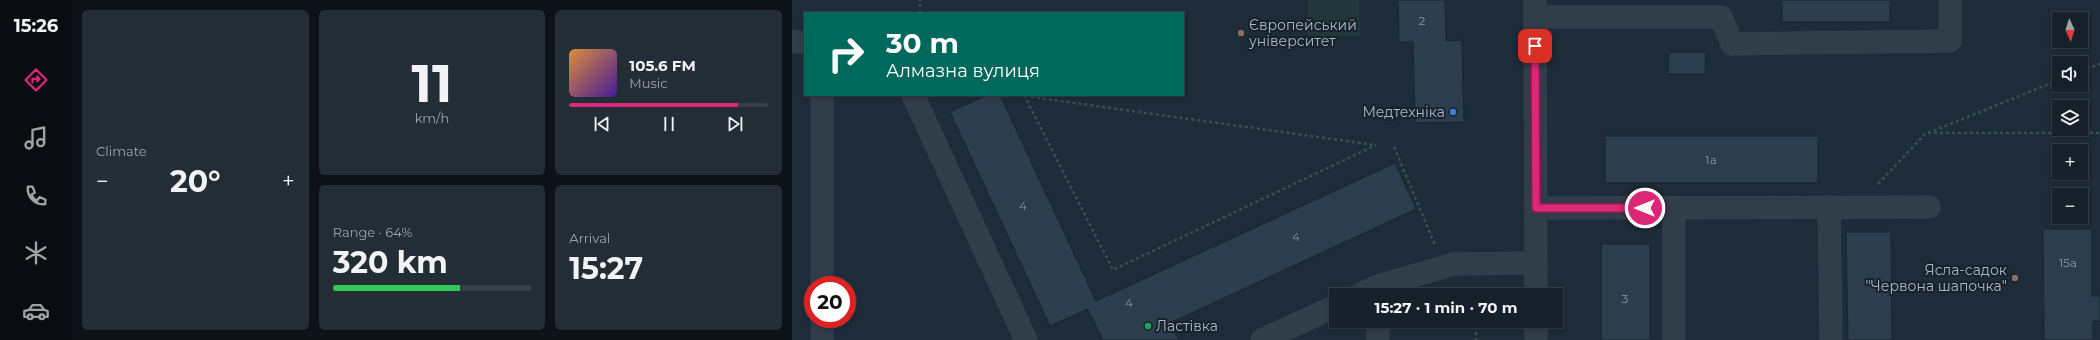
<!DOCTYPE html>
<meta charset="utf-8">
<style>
body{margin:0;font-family:Montserrat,sans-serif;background:#232d36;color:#f1f3f6;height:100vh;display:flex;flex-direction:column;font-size:15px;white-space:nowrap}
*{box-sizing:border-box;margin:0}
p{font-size:13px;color:#9ea3a8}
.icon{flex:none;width:22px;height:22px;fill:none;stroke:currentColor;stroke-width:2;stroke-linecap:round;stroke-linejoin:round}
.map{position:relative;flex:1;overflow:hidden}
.panel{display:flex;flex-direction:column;gap:10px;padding:10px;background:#0c1217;width:720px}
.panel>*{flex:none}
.hud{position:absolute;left:12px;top:12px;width:380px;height:84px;border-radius:0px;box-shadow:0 2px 6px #0003,0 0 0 1px #353e47;background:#00695c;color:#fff;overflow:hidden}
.needle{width:26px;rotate:176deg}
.controls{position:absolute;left:1260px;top:12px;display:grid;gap:8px}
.controls a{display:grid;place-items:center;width:36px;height:36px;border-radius:0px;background:#16202a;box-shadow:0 2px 6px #0003,0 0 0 1px #353e47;font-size:20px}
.speed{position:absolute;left:12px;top:276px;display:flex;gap:8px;font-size:20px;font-weight:700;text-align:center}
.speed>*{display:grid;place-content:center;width:52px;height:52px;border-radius:50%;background:#16202a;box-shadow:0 2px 6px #0003,0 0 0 1px #353e47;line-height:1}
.speed .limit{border:6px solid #d22;background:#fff;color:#111}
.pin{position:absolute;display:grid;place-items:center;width:34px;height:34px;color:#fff;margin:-17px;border-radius:8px;box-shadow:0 2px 6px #0006}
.me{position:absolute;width:44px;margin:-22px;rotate:270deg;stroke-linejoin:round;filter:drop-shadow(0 0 3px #0008)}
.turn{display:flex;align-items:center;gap:14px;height:84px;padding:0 16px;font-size:18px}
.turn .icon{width:52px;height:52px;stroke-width:2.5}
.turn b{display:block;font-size:28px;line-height:34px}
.big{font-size:30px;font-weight:700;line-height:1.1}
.panel .widget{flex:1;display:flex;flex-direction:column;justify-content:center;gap:6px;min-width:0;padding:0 14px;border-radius:6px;background:#232d36}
.panel .dial{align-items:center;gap:0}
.dial b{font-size:52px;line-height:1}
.song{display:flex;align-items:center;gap:12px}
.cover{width:48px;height:48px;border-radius:6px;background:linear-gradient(135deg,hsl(30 70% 55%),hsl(260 70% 35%))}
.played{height:4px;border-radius:2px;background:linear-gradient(90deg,#db2777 85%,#353e47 85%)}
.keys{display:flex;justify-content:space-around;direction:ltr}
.heat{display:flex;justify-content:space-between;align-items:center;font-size:22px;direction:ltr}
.charge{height:6px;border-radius:3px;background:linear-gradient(90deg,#34c759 64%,#353e47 0)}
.panel .tiles{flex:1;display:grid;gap:10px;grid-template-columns:repeat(3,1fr)}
.widget:first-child{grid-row:span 2}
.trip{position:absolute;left:537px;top:288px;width:234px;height:40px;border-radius:0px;background:#16202a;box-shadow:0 2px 6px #0003,0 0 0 1px #353e47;font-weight:700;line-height:40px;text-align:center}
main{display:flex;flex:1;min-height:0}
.dock{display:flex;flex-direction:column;width:72px;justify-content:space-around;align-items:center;background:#090d11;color:#9ea3a8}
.dock .icon{width:28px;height:28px}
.dock .active{color:#db2777}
.dock b{font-size:18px;color:#f1f3f6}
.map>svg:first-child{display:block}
.green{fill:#203839}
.building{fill:#2c3d4d;stroke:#19242f}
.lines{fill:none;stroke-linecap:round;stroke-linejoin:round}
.minor-casing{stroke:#3b4652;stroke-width:23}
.path{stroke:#385252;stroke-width:2.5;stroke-dasharray:3 3;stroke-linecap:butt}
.minor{stroke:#313d49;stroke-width:22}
.route-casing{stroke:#8e194d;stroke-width:10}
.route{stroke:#db2777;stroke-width:7}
.education-dot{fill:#8d6e63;stroke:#17222d;stroke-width:1.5}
.shop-dot{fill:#3f7fe0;stroke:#17222d;stroke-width:1.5}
.leisure-dot{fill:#2e9e5b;stroke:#17222d;stroke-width:1.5}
.labels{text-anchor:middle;stroke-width:4;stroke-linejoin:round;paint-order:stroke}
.number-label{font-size:12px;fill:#8a98a6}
.poi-label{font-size:14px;fill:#abb8c6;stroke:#17222d;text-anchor:start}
</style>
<main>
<nav class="dock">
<b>15:26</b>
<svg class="icon active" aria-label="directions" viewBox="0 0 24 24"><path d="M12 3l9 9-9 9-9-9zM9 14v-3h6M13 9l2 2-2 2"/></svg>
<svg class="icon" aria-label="music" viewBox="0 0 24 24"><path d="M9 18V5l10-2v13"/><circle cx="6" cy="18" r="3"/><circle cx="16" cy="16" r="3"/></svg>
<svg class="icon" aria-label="phone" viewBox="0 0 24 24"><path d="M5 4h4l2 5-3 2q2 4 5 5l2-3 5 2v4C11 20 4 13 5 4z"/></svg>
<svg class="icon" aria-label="climate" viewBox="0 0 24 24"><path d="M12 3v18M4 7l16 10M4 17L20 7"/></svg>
<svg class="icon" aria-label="car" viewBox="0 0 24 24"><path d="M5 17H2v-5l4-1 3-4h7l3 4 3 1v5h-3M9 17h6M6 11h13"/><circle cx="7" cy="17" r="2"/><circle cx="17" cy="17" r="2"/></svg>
</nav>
<section class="panel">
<div class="tiles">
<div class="widget"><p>Climate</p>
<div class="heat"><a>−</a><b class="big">20°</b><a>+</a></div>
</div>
<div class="widget dial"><b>11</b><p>km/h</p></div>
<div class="widget">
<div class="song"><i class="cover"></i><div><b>105.6 FM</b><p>Music</p></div></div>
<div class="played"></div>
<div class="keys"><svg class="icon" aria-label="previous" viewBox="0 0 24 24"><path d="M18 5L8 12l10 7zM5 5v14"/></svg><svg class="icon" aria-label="pause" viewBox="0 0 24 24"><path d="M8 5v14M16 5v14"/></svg><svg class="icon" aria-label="next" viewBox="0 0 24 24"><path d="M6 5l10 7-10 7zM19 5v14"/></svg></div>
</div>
<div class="widget"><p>Range · 64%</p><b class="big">320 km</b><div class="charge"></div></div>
<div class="widget"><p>Arrival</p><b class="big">15:27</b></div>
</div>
</section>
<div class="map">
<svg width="1308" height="340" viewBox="0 0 1308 340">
<rect width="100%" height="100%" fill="#1e2b38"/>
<path class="green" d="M 516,0 L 567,0 L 568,36 L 516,36 Z"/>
<g class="building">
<path d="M 606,0 L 653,0 L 654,41 L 670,40 L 672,122 L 623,123 L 621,42 L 607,42 Z"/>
<rect x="990" y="0" width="108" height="22"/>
<path d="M 877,52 L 914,52 L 913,74 L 876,74 Z"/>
<path d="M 195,95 L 208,95 L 304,301 L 603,163 L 624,209 L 378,323 L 387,340 L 311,340 L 296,309 L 258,326 L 158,112 Z"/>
<rect x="813" y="136" width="213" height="47"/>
<path d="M 1251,229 L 1300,229 L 1300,296 L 1308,296 L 1308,321 L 1301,321 L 1301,340 L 1252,340 Z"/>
<path d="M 1054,232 L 1099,232 L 1100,340 L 1056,340 Z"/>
<rect x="809" y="244" width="49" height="96"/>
</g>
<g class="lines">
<g class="minor-casing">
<g id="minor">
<path d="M 743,0 L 744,295"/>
<path d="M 743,17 L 929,17 L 940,44 L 1158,41 L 1158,0"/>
<path d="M 0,41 L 13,43"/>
<path d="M 30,95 L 30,285"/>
<path d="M 121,95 L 234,340"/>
<path d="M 1037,207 L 1039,340"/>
<path d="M 743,208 L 1137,207"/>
<path d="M 882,208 L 882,340"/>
<path d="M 567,295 L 586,286 L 662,264 L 744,263"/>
<path d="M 30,319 L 30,340"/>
<path d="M 586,321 L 586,340"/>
<path d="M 744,321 L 744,340"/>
<path d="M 470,340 L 544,306"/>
</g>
</g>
<g class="path">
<path d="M 128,13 L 128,0"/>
<path d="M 1289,71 L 1308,64"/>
<path d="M 232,95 L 321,270 L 584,145"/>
<path d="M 233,96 L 583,145"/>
<path d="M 1136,133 L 1267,80"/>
<path d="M 602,147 L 643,245"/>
<path d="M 1086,184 L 1134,133 L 1308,133"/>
<path d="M 662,288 L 664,295"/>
<path d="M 609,325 L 684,323 L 684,340"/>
</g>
<use href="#minor" class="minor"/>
</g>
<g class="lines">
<g class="route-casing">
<path id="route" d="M 743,46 L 744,208 L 853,208"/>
</g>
<use href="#route" class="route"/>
</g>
<g class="education-dot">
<circle cx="449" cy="33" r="4"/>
<circle cx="1223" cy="278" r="4"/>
</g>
<circle class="shop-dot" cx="661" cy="112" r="4"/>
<circle class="leisure-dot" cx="356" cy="326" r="4"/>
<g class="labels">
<g class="number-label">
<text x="630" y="25">2</text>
<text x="919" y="164">1а</text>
<text x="231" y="210">4</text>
<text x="504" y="241">4</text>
<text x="1276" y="267">15а</text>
<text x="833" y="303">3</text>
<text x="337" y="307">4</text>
</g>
<g class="poi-label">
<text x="457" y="30">Європейський<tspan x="457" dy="16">університет</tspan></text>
<text x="653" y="117" text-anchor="end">Медтехніка</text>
<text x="1215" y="275" text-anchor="end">Ясла-садок<tspan x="1215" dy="16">"Червона шапочка"</tspan></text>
<text x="364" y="331">Ластівка</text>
</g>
</g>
</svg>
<div class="controls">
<a><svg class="needle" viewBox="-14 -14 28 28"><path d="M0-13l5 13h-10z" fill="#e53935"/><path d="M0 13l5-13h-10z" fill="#9ea3a8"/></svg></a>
<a><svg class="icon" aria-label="sound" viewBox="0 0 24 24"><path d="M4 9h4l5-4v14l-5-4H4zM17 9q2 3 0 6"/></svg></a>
<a><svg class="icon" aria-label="layers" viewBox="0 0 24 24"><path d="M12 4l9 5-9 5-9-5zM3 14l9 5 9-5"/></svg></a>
<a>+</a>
<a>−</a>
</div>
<div class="speed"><div class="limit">20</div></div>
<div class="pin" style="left:743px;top:46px;background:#d93025"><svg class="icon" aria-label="arrive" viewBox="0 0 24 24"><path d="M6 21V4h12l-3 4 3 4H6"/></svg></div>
<svg class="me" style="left:853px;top:208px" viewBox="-20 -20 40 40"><circle r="17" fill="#db2777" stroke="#fff" stroke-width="3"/><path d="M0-11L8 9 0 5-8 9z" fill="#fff"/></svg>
<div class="trip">15:27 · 1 min · 70 m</div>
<div class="hud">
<div class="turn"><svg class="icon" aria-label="right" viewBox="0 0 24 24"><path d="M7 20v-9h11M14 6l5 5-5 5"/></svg><div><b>30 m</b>Алмазна вулиця</div></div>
</div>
</div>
</main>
